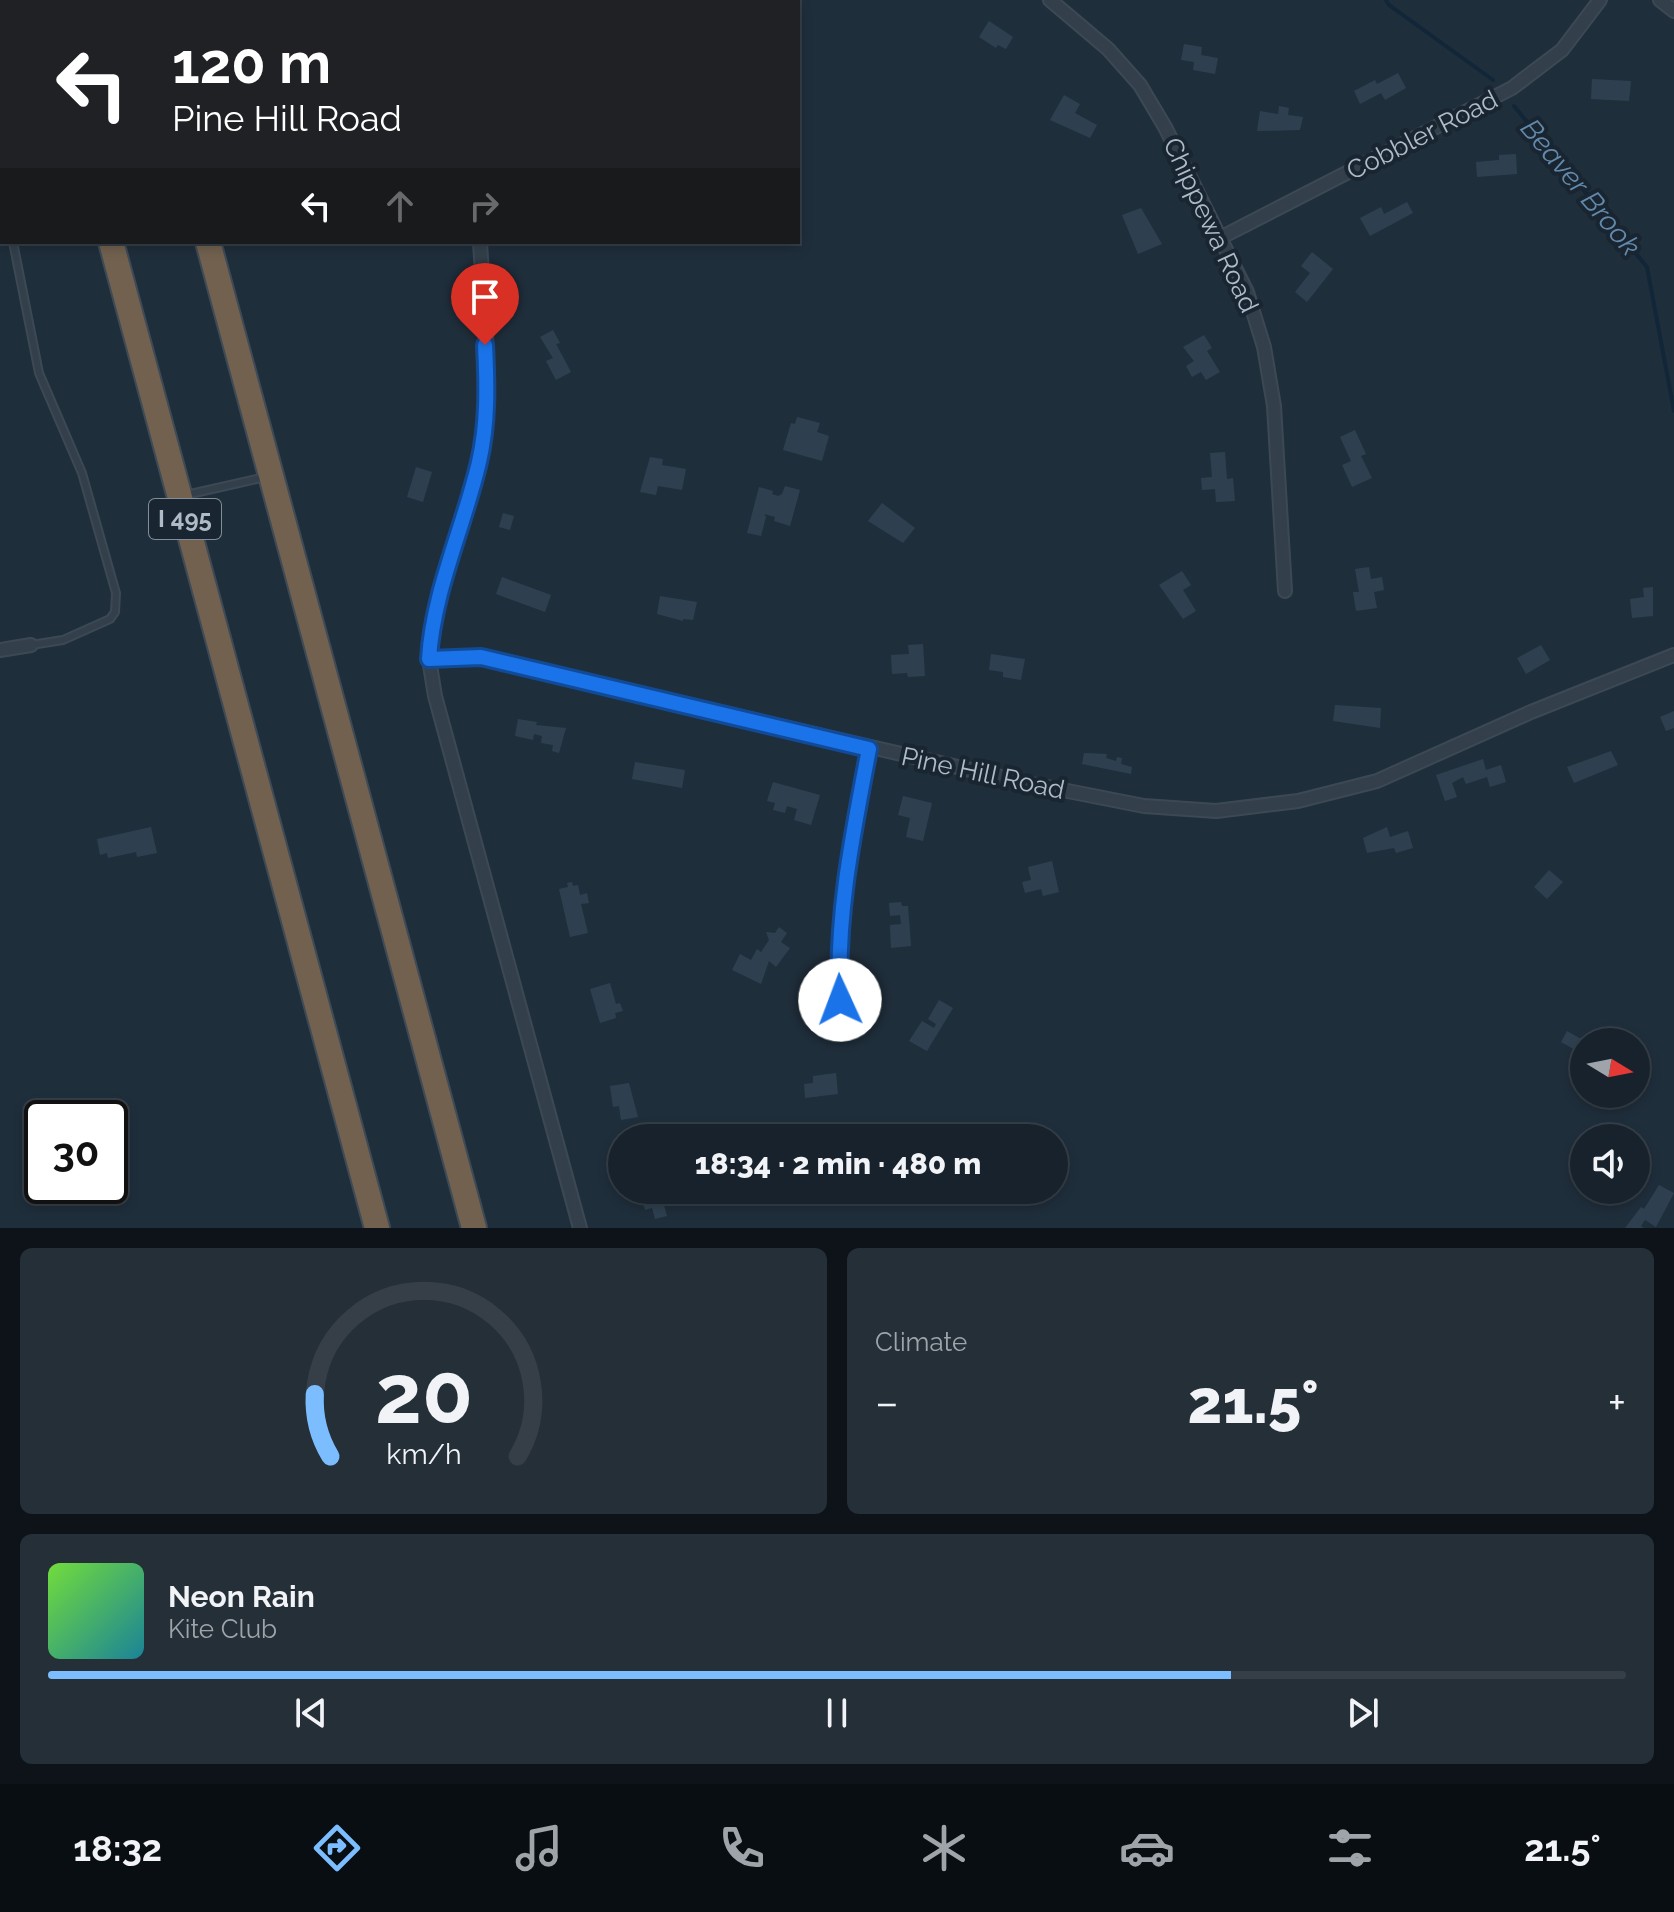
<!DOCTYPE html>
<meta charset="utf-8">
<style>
body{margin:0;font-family:Raleway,sans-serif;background:#242f38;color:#f1f3f6;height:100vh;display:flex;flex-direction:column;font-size:30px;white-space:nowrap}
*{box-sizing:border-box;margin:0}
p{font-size:26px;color:#9ea4a9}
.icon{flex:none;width:44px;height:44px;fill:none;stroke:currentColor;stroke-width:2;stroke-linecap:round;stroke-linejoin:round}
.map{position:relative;height:1228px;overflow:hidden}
.side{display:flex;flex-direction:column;gap:20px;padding:20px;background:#0d1318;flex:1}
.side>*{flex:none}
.hud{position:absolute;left:0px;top:0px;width:800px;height:244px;box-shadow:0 4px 12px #0003,0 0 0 2px #363f48;background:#202124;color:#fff;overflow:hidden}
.needle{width:52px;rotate:100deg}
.tools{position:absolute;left:1570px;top:1028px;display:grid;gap:16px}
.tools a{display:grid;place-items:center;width:80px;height:80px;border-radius:50%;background:#17222c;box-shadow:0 4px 12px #0003,0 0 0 2px #363f48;font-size:40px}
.speed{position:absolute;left:24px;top:1100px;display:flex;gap:16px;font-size:40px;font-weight:700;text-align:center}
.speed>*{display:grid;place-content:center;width:104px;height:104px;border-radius:50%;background:#17222c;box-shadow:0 4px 12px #0003,0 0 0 2px #363f48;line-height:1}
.speed .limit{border:4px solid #111;border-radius:12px;background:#fff;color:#111}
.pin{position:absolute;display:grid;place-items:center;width:68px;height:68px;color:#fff;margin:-82px -34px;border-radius:50% 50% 50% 0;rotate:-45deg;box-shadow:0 0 8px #0007}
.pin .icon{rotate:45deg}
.me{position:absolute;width:88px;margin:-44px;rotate:358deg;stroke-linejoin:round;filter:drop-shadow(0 0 6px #0008)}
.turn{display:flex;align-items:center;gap:28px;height:168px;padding:0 40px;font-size:36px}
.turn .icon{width:104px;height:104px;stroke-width:2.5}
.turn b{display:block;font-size:56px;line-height:68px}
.lanes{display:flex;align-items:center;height:76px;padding:0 40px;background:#0003;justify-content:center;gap:40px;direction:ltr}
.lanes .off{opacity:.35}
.big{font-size:60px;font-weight:800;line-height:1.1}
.side .widget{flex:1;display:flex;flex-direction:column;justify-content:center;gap:12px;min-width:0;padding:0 28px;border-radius:12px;background:#242f38}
.side .dial{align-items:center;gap:0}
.dial svg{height:208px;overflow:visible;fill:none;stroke:#363f48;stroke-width:7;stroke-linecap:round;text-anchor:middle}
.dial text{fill:#f1f3f6;stroke:none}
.song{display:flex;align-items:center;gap:24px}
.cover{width:96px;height:96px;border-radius:12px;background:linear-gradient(135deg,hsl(100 70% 55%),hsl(190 70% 35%))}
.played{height:8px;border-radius:4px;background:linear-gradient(90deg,#7bbdff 75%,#363f48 75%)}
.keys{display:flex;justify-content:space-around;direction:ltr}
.heat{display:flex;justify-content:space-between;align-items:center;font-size:44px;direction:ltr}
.side .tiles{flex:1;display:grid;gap:20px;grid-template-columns:1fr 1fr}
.widget:last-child{grid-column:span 2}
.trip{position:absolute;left:608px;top:1124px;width:460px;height:80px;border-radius:40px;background:#17222c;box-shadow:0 4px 12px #0003,0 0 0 2px #363f48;font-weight:800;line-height:80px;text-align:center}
.dock{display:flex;height:128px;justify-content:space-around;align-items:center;background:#090e12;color:#9ea4a9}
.dock .icon{width:56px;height:56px}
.dock .current{color:#7bbdff}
.dock b{font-size:36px;color:#f1f3f6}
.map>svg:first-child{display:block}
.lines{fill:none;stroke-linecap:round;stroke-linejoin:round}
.stream{stroke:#122639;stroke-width:4}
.building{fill:#2e4050}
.service-casing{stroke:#3c4955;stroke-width:10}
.minor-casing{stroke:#3c4955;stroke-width:16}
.motorway-casing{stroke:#3e4b56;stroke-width:28}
.service{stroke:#33404b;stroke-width:6}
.minor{stroke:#33404b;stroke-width:12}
.motorway{stroke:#72614f;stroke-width:24}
.route-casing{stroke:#114b97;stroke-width:20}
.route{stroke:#1a73e8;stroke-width:14}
.labels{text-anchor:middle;stroke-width:8;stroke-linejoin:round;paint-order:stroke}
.shield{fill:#192530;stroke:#818e9a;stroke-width:2}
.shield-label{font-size:24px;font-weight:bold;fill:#aebbc8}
.street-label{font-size:26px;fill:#aebbc8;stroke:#192530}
.water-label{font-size:28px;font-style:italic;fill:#6389aa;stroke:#192530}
</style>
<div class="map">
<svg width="1674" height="1228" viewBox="0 0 1674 1228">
<rect width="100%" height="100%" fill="#1f2e3b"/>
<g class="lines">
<g class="stream">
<path d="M 1386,0 L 1389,5 L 1493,80"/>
<path d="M 1514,106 L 1647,267 L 1674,411"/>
</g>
</g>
<g class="building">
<path d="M 989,21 L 1013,37 L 1006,49 L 998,45 L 996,48 L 979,37 Z"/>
<path d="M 1184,44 L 1202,47 L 1201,55 L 1218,58 L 1215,74 L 1193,70 L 1194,62 L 1181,60 Z"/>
<path d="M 1398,73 L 1406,88 L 1385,100 L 1381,93 L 1360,104 L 1354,91 L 1375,80 L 1377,84 Z"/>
<path d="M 1592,79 L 1631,81 L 1629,101 L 1591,99 Z"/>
<path d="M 1064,95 L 1080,104 L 1075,113 L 1097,125 L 1090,138 L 1050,120 Z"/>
<path d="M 1279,106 L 1289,108 L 1288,115 L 1303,117 L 1300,130 L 1257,131 L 1260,111 L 1278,114 Z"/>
<path d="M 1516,154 L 1517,174 L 1477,177 L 1476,162 L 1499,160 L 1499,155 Z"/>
<path d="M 1407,202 L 1413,213 L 1370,236 L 1360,218 L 1381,207 L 1384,214 Z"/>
<path d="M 1141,208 L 1162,244 L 1138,254 L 1122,215 Z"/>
<path d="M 1312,252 L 1333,269 L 1307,302 L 1295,292 L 1310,273 L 1301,266 Z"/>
<path d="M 553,330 L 560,343 L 556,344 L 571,372 L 556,380 L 546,361 L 553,358 L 540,337 Z"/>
<path d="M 1204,335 L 1212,348 L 1207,351 L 1220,372 L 1206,380 L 1201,372 L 1192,377 L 1186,366 L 1194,361 L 1183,347 Z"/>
<path d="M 797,417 L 820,423 L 817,432 L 829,436 L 822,461 L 783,450 L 791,423 L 795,424 Z"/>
<path d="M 1355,430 L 1366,454 L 1361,456 L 1372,478 L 1352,487 L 1342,465 L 1351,461 L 1340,437 Z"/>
<path d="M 1225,452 L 1227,479 L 1233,478 L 1235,501 L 1216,502 L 1215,489 L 1202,490 L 1201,478 L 1212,477 L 1210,453 Z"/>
<path d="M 650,457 L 663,459 L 662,465 L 686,469 L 682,490 L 658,486 L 656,495 L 640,492 Z"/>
<path d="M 416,467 L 432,472 L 423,502 L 407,497 Z"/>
<path d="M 785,486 L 800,490 L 790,526 L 774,521 L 775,517 L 764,514 L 766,517 L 761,536 L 747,533 L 759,487 L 773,491 L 772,494 L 778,496 L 782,494 Z"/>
<path d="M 882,503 L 915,528 L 903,543 L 868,521 Z"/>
<path d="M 503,513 L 514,516 L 510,530 L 499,527 Z"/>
<path d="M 1369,567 L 1371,579 L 1382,577 L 1384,590 L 1374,592 L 1377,608 L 1356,611 L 1353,592 L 1359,592 L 1355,569 Z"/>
<path d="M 1182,571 L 1191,585 L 1183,590 L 1196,611 L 1183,619 L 1159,585 Z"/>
<path d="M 502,577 L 551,595 L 545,612 L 496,594 Z"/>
<path d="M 1653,587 L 1653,616 L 1632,618 L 1630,599 L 1644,597 L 1643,588 Z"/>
<path d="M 660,596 L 697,602 L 693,620 L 683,619 L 683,621 L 657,614 Z"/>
<path d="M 923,644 L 925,676 L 908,677 L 907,673 L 892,674 L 891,655 L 909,654 L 908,645 Z"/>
<path d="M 1541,645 L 1550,660 L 1526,674 L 1517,658 Z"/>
<path d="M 991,654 L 1025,659 L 1021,680 L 1003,677 L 1003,672 L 989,670 Z"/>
<path d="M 1335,705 L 1381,708 L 1380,728 L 1333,721 Z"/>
<path d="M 1674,711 L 1674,728 L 1666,731 L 1660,717 Z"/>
<path d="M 518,719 L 537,722 L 536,725 L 566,728 L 559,753 L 552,751 L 553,745 L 541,743 L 542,736 L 534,734 L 533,740 L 515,736 Z"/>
<path d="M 1611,751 L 1618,765 L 1574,783 L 1567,767 Z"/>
<path d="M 1084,753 L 1107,754 L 1106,758 L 1116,761 L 1117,757 L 1122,758 L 1121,764 L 1132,767 L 1131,774 L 1082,764 Z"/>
<path d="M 1483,759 L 1486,770 L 1501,765 L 1506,782 L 1490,787 L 1487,777 L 1466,784 L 1463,777 L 1452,783 L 1457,797 L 1445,801 L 1436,775 Z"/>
<path d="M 635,762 L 685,770 L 682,788 L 632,779 Z"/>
<path d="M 773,782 L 820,795 L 811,825 L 794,820 L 797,809 L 787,806 L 785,813 L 773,810 L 775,803 L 767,801 Z"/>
<path d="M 903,796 L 932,803 L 923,841 L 906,837 L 910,818 L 898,815 Z"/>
<path d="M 151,827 L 157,853 L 137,857 L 136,852 L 108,858 L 107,853 L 100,855 L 97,839 Z"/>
<path d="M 1387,827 L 1390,837 L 1408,831 L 1413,848 L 1396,853 L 1394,848 L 1367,853 L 1363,838 Z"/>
<path d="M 1052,861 L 1059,892 L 1043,896 L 1041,889 L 1025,893 L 1022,882 L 1031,880 L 1028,867 Z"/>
<path d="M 1549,870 L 1563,882 L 1547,899 L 1534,887 Z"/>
<path d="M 572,882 L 573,886 L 578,885 L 580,895 L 587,893 L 589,903 L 581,904 L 588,933 L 570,937 L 559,889 L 568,887 L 567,883 Z"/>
<path d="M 901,902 L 902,906 L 908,906 L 911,946 L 891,948 L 890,925 L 901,924 L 900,915 L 890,916 L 889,903 Z"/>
<path d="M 779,927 L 787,933 L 781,942 L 790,948 L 776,967 L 769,961 L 761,984 L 732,970 L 740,954 L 751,960 L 757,949 L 761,952 L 769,940 L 766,932 L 775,933 Z"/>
<path d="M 610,983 L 616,1004 L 620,1003 L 623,1011 L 615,1013 L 616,1018 L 600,1023 L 590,989 Z"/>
<path d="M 939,1000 L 953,1008 L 927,1051 L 909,1041 L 922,1021 L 934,1028 L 936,1024 L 928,1019 Z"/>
<path d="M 1567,1031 L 1583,1040 L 1577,1051 L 1561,1042 Z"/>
<path d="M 836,1073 L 838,1094 L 805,1098 L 804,1084 L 813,1083 L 813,1076 Z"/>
<path d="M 629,1083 L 638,1117 L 621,1120 L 619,1106 L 613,1107 L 610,1086 Z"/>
<path d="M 1659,1185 L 1674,1193 L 1656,1227 L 1645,1220 L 1641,1226 L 1644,1228 L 1625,1228 L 1641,1207 L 1644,1209 Z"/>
<path d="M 640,1190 L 660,1190 L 667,1216 L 655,1219 L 652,1208 L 645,1210 Z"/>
</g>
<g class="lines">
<g class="service-casing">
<g id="service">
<path d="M 0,193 L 2,201"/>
<path d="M 13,242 L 39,373 L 82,473 L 116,593 L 115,612 L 110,619 L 63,640 L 31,645"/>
<path d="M 186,495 L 265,477"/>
</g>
</g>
<g class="minor-casing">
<g id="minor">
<path d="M 1050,0 L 1108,49 L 1140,85 L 1165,127 L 1247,292 L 1264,347 L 1274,406 L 1285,591"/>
<path d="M 1660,0 L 1674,11"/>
<path d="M 444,2 L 444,0"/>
<path d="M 1220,238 L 1512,88 L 1562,50 L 1600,0"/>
<path d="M 0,650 L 31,645"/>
<path d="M 429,659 C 434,589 466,524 480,456 C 494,386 484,313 480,242"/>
<path d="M 840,1000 C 835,914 854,833 869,749"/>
<path d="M 580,1228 L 435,696 L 429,659 L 481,657 L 1027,783 L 1144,806 L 1216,811 L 1298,801 L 1377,781 L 1531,712 L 1674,655"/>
</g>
</g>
<g class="motorway-casing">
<g id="motorway">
<path d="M 47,0 L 47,2"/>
<path d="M 142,0 L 143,2"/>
<path d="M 111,242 L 377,1228"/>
<path d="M 208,242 L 474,1228"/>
</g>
</g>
<use href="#service" class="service"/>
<use href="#minor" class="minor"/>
<use href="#motorway" class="motorway"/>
</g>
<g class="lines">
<g class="route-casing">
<path id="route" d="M 485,345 C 487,385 488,423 479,462 C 464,527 433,591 429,659 L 481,657 L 869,749 C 853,833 836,914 840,1000"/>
</g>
<use href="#route" class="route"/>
</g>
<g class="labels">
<rect class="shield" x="149" y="499" width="72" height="40" rx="6"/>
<g class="shield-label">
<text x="185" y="527">I 495</text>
</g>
<g class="street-label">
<text transform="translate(1422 135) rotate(-27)" y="9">Cobbler Road</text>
<text transform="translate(1211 225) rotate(65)" y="9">Chippewa Road</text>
<text transform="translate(983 773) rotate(12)" y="9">Pine Hill Road</text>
</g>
<g class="water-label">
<text transform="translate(1581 187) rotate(50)" y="10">Beaver Brook</text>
</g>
</g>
</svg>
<div class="tools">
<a><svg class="needle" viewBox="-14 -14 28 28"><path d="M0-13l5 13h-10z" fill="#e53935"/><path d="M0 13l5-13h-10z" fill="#9ea4a9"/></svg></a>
<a><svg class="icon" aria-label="sound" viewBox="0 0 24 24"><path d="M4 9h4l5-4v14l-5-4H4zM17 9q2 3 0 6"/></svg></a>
</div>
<div class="speed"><div class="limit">30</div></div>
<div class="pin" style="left:485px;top:345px;background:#d93025"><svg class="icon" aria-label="arrive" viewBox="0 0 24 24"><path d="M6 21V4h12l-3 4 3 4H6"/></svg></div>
<svg class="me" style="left:840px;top:1000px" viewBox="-20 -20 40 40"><circle r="19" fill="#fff"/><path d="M0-13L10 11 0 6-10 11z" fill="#1a73e8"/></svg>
<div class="trip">18:34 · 2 min · 480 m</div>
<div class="hud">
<div class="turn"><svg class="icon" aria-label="left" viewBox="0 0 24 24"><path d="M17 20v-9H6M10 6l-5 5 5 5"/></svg><div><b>120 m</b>Pine Hill Road</div></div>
<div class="lanes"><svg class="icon" aria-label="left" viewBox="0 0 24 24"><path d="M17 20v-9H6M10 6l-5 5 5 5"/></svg><svg class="icon off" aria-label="ahead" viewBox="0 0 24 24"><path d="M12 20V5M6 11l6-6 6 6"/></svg><svg class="icon off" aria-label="right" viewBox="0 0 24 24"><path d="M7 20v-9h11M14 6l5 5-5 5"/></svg></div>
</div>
</div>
<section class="side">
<div class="tiles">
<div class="widget dial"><svg viewBox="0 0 100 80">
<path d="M14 69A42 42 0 1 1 86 69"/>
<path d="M14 69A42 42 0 0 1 8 45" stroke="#7bbdff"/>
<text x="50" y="56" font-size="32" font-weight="700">20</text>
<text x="50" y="72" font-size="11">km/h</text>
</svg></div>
<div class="widget"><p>Climate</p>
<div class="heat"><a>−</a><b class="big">21.5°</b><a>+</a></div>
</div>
<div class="widget">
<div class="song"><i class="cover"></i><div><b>Neon Rain</b><p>Kite Club</p></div></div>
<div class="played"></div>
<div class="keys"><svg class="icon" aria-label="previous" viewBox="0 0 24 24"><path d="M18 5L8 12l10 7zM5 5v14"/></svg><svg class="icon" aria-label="pause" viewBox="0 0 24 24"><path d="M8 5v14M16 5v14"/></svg><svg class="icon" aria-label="next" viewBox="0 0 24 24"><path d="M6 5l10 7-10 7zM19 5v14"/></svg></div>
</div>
</div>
</section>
<nav class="dock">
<b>18:32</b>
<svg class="icon current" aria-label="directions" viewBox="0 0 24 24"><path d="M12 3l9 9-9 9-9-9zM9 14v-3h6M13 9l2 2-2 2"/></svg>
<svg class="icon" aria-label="music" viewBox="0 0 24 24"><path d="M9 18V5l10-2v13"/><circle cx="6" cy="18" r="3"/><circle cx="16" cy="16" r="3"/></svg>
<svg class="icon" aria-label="phone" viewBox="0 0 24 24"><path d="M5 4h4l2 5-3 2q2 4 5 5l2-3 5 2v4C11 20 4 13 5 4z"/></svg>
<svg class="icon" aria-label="climate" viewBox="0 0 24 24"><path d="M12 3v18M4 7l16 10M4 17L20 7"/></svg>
<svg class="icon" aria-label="car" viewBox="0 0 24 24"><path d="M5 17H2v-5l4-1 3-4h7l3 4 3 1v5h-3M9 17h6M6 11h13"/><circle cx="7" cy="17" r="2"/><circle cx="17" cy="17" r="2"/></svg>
<svg class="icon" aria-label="filters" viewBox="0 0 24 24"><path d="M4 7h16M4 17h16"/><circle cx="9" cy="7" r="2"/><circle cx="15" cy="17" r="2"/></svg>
<b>21.5°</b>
</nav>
